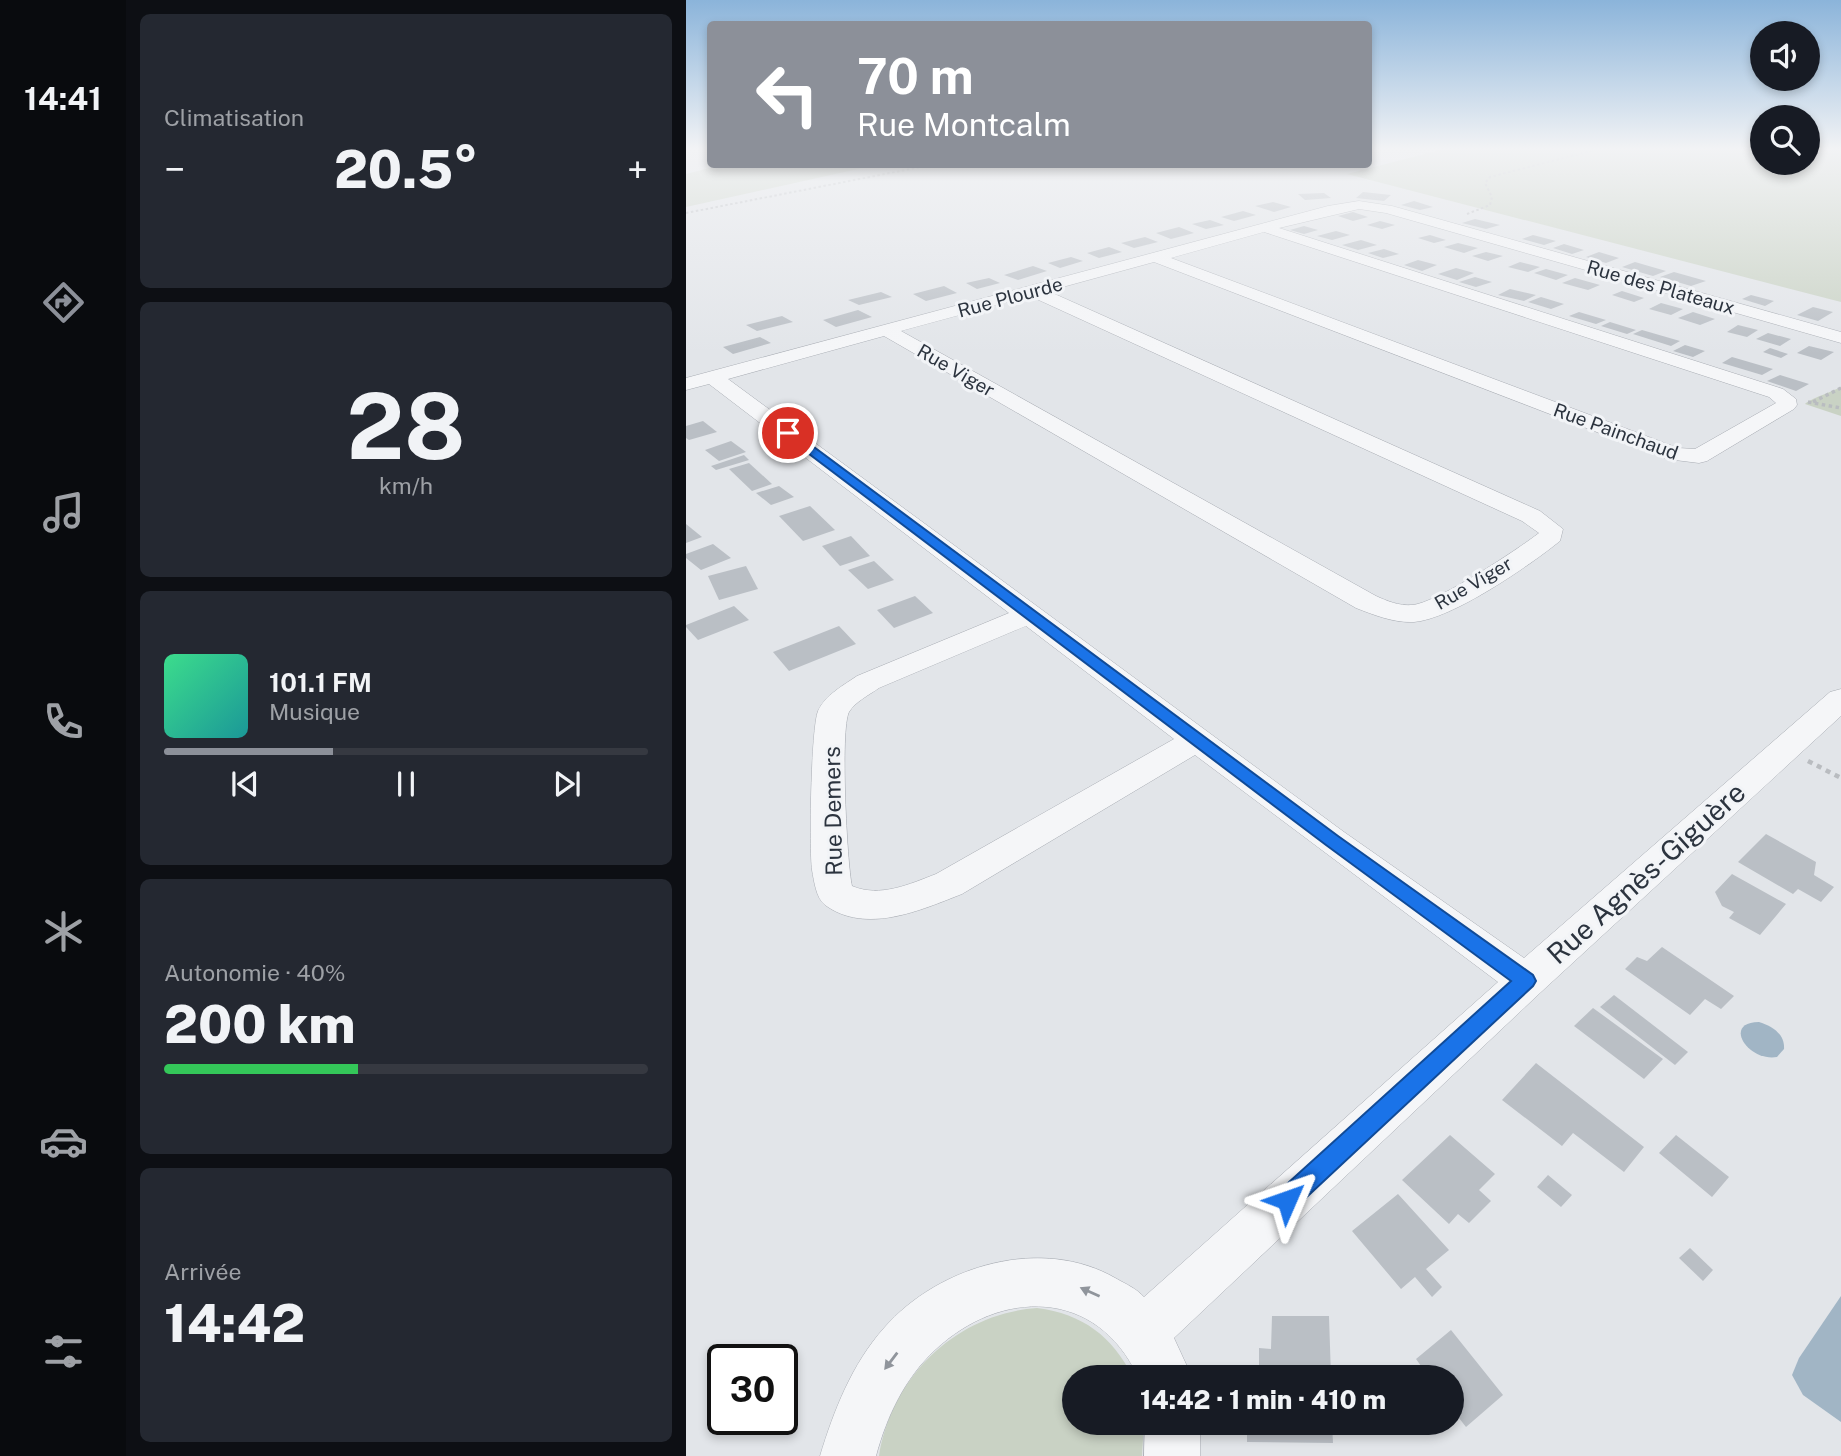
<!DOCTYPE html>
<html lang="fr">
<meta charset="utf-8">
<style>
body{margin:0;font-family:"Public Sans",sans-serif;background:#242831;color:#f1f3f6;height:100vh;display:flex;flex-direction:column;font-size:26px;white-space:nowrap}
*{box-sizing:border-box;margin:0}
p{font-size:23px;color:#9ea1a6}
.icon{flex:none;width:38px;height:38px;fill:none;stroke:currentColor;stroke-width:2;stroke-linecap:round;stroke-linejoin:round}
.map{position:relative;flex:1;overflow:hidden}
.details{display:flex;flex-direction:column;gap:14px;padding:14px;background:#0d0f14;width:560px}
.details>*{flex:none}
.banner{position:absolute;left:21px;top:21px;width:665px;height:147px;border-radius:7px;box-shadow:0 4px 10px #0003;background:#8c9099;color:#fff;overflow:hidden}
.buttons{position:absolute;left:1064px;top:21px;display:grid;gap:14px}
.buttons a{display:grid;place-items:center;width:70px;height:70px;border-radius:50%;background:#171b24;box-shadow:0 4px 10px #0003;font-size:35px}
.speed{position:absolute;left:21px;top:1344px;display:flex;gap:14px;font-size:35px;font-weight:700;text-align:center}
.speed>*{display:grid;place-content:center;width:91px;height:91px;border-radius:50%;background:#171b24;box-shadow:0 4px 10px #0003;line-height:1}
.speed .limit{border:4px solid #111;border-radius:10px;background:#fff;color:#111}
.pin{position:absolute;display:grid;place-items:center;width:60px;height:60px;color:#fff;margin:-30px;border:4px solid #fff;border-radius:50%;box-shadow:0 2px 7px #0007}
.me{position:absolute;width:77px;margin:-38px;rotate:47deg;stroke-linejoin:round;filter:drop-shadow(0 0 5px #0008)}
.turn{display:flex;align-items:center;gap:24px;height:147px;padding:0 35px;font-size:32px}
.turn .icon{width:91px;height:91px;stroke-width:2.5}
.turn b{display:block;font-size:49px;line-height:60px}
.big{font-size:52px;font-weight:800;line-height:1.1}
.details .tile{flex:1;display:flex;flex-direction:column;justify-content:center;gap:10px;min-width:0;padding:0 24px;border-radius:10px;background:#242831}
.details .dial{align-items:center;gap:0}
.dial b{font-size:91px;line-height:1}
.song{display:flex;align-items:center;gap:21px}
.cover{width:84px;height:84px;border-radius:10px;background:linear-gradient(135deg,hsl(150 70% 55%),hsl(180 70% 35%))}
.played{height:7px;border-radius:4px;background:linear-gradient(90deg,#8c9099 35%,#363941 35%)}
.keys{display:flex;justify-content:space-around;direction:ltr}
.heat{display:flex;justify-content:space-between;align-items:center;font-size:38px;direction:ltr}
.charge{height:10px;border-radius:5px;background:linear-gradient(90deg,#34c759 40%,#363941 0)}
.trip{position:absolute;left:376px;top:1365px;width:402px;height:70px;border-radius:35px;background:#171b24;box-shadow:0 4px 10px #0003;font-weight:800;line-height:70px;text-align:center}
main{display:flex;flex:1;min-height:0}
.tabs{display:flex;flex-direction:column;width:126px;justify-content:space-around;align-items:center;background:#090b0e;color:#9ea1a6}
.tabs .icon{width:49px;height:49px}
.tabs .current{color:#8c9099}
.tabs b{font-size:32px;color:#f1f3f6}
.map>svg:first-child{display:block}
.green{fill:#c9d2c4}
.water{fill:#a1b5c5}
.building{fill:#babfc5}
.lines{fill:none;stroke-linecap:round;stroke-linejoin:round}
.minor-casing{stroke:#a8acb3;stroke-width:1}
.path-far2{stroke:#b9bcc0;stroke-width:2;stroke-dasharray:2.5 2.5;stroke-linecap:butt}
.path-far1{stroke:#b9bcc0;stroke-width:3.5;stroke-dasharray:3.5 3.5;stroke-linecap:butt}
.path{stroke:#b9bcc0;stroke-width:4.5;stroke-dasharray:5 5;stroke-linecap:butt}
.minor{fill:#f5f6f8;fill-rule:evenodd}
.oneway{fill:#90959c}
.route{fill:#1a73e8;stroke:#114b97;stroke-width:2}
.labels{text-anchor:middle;stroke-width:6;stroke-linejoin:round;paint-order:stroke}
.far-street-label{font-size:19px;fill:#2c343f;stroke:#f2f4f7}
.street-label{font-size:23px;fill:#2c343f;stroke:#f2f4f7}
.near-street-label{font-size:28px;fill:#2c343f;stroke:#f2f4f7}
</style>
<main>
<nav class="tabs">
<b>14:41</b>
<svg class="icon current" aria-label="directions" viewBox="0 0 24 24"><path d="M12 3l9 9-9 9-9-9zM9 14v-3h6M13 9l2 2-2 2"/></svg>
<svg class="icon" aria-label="music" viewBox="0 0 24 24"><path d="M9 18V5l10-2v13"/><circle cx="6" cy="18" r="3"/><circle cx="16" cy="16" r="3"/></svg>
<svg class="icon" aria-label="phone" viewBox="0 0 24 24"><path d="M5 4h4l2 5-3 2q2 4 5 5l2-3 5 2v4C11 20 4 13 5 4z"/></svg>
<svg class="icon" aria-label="climate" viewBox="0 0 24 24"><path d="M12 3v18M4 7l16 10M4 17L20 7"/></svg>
<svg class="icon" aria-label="car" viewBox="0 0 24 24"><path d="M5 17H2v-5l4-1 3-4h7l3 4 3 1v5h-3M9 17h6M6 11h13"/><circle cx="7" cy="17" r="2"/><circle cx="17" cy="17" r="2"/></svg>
<svg class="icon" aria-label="filters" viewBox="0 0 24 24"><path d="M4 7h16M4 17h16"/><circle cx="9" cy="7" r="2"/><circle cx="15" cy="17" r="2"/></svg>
</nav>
<section class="details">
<div class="tile"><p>Climatisation</p>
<div class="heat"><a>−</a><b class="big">20.5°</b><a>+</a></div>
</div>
<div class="tile dial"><b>28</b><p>km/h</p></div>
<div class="tile">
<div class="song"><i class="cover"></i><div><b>101.1 FM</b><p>Musique</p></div></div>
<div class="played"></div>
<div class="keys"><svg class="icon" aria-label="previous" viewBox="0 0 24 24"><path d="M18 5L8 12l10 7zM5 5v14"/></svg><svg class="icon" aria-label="pause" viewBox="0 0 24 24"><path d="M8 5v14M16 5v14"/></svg><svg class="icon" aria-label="next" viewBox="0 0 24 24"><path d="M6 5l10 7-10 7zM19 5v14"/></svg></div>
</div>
<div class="tile"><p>Autonomie · 40%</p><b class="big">200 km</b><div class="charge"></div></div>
<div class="tile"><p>Arrivée</p><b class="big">14:42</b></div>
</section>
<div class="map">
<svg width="1155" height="1456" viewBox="0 0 1155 1456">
<rect width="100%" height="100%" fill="#e2e5e9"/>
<g class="green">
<path d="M 754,150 L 1076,150 L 1076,163 L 1122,163 L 1122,150 L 1155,150 L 1155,302 L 661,174 Z"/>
<path d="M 35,165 L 35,164 L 190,165 L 0,207 L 0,174 Z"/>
<path d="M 1155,387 L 1155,416 L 1119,404 C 1124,399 1145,392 1155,387 Z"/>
<path d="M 351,1308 C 397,1314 426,1336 447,1377 L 388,1377 L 388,1423 L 458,1423 L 456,1456 L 193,1456 C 206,1376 270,1314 351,1308 Z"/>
</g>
<g class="water">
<path d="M 1073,1022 C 1086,1026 1099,1034 1098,1049 L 1091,1057 C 1062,1062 1036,1022 1073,1022 Z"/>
<path d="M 1155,1296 L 1155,1422 L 1117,1395 L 1106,1375 L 1113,1358 Z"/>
</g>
<g class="building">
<path d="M 677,192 L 705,195 L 698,201 L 670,198 Z"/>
<path d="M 638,193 L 645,198 L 619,200 L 612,194 Z"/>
<path d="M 728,201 L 747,207 L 734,210 L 715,205 Z"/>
<path d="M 587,202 L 605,207 L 588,212 L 569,206 Z"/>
<path d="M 557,211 L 570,215 L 548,221 L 535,217 Z"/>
<path d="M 667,212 L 682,217 L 667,221 L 652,216 Z"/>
<path d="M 789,219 L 814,225 L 800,229 L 776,223 Z"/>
<path d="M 524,220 L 538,225 L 520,229 L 506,224 Z"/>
<path d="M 694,221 L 709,225 L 696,229 L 681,225 Z"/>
<path d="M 618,226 L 632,230 L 618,234 L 604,230 Z"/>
<path d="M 493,227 L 508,233 L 485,239 L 470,233 Z"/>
<path d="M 650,231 L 664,235 L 646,240 L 631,236 Z"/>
<path d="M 744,235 L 760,240 L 748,243 L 732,238 Z"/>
<path d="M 847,235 L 870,241 L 858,245 L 836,239 Z"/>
<path d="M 459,237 L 472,242 L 448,248 L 435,243 Z"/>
<path d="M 675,240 L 691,245 L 672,250 L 656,245 Z"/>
<path d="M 772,243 L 792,248 L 778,253 L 758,247 Z"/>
<path d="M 878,244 L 898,250 L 886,254 L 867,248 Z"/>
<path d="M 423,247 L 436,252 L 413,258 L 401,253 Z"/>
<path d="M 698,249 L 713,254 L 697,258 L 682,253 Z"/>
<path d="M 800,252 L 817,256 L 802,261 L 786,256 Z"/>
<path d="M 913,252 L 933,258 L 920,263 L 900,257 Z"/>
<path d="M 385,257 L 397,261 L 374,268 L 362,263 Z"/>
<path d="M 732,260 L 751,265 L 736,271 L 718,265 Z"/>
<path d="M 834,262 L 854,267 L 842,272 L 822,267 Z"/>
<path d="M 949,262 L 980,271 L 967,276 L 936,267 Z"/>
<path d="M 347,266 L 361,271 L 332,280 L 318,275 Z"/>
<path d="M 770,268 L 788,273 L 771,280 L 752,274 Z"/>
<path d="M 860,269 L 882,275 L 870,280 L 848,273 Z"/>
<path d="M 988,272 L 1020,281 L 1005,286 L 974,277 Z"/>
<path d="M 789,277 L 806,282 L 790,287 L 773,282 Z"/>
<path d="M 303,278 L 314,283 L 291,289 L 280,283 Z"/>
<path d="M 889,278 L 914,285 L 902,290 L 876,283 Z"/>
<path d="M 258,286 L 271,293 L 240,301 L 227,294 Z"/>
<path d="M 824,289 L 850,295 L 838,301 L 812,295 Z"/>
<path d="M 936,291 L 958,298 L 948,302 L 926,295 Z"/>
<path d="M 195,292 L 206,297 L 173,305 L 162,300 Z"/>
<path d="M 1065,295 L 1088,301 L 1079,306 L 1056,299 Z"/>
<path d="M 855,297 L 878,304 L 865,309 L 842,302 Z"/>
<path d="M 975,303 L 997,309 L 985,315 L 963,309 Z"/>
<path d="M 1127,307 L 1147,312 L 1132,321 L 1111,315 Z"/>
<path d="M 172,310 L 186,317 L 150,327 L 137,320 Z"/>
<path d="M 893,312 L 920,320 L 910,324 L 883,316 Z"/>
<path d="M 1007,312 L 1029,319 L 1014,325 L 992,318 Z"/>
<path d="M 96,316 L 107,322 L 71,331 L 60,325 Z"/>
<path d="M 924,322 L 950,330 L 941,334 L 915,326 Z"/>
<path d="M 1052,325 L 1072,330 L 1061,337 L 1041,332 Z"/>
<path d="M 956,330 L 994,341 L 985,346 L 947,334 Z"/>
<path d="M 1082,333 L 1105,339 L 1094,346 L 1070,339 Z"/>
<path d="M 74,337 L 85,343 L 47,354 L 37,347 Z"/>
<path d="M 999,345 L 1019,351 L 1007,357 L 987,351 Z"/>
<path d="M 1123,346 L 1148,352 L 1135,360 L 1111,353 Z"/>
<path d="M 1084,348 L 1102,354 L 1095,358 L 1077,352 Z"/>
<path d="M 1046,357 L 1087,369 L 1076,375 L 1036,363 Z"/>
<path d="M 1094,375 L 1123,384 L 1110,391 L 1081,381 Z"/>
<path d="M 17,421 L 31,432 L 3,440 L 0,438 L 0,426 Z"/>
<path d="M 45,441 L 60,452 L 33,461 L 19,450 Z"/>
<path d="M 58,455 L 63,460 L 30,470 L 25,466 Z"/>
<path d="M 63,463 L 86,484 L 66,491 L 43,469 Z"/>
<path d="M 93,486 L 108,497 L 85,505 L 70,493 Z"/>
<path d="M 124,506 L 149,530 L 117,541 L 93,516 Z"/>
<path d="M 0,524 L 16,537 L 0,543 Z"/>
<path d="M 165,536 L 184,556 L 154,566 L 136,546 Z"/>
<path d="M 27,544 L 45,558 L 15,570 L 0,558 L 0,554 Z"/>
<path d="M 188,561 L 208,580 L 182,589 L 162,570 Z"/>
<path d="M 60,566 L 72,589 L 33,600 L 22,576 Z"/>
<path d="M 229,596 L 247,613 L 208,628 L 191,610 Z"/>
<path d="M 48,606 L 63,620 L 12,640 L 0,627 L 0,625 Z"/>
<path d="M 153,626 L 170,644 L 103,671 L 87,652 Z"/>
<path d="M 1080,834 L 1130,862 L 1128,875 L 1148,887 L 1135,902 L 1112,889 L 1107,894 L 1052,862 Z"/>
<path d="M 1046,874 L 1100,904 L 1074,935 L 1043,918 L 1048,912 L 1036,906 L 1029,892 Z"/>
<path d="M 976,947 L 1048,996 L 1035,1009 L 1019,999 L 1004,1015 L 939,969 L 951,957 L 961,961 Z"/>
<path d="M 928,995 L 1002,1052 L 989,1065 L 914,1007 Z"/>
<path d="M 907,1008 L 977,1059 L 958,1079 L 888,1026 Z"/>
<path d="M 850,1063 L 958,1147 L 938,1172 L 887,1133 L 876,1146 L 816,1100 Z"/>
<path d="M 764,1135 L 809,1174 L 793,1190 L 805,1201 L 783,1223 L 772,1214 L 763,1224 L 716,1180 Z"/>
<path d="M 990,1135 L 1043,1177 L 1026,1197 L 973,1153 Z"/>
<path d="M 862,1175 L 886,1195 L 875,1207 L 851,1187 Z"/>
<path d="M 712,1194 L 763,1250 L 740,1269 L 756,1287 L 746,1297 L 729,1277 L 715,1289 L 666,1231 Z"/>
<path d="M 1004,1248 L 1027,1270 L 1017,1281 L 993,1258 Z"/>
<path d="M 586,1316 L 643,1316 L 645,1377 L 573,1377 L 573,1348 L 585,1349 Z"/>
<path d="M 765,1330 L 817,1395 L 780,1427 L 766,1409 L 766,1377 L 743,1377 L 730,1359 Z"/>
<path d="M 561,1423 L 646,1423 L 647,1443 L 561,1442 Z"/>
</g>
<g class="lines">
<g class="minor-casing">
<g id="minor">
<path d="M 673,201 L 706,206 L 1155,332 L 1155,343 L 700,213 L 673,209 L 593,228 L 1097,389 L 1110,399 L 1111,405 L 1108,409 L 1021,461 L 1013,463 L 981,459 L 468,262 L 362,291 L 854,511 L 877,529 L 874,541 C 843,566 766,619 728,622 C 708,623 688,615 670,608 L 198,336 L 42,379 L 658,832 L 838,958 L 1144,692 L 1155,689 L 1155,716 L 854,993 L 488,1338 L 506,1377 L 452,1377 C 411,1288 315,1288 249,1350 C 218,1379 201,1416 190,1456 L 134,1456 C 148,1410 166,1364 198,1328 C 253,1265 357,1235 431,1279 C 440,1284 451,1289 458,1297 L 812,982 L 509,755 L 276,894 C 235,910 180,935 139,905 C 130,898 128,881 126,870 C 123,848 125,729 132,711 C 139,695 158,685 171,676 L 323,613 L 23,384 L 0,390 L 0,378 L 642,206 ZM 578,232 L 1083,397 L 1090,403 L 1009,449 L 992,448 L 485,258 ZM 344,296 L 836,521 L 853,533 C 831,550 749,604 726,605 C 713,606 701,601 690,596 L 215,331 ZM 340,626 L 488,739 L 250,874 C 224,884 194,898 166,886 C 161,863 154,730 163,712 C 169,702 183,695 193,688 Z"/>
<path d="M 459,1423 L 514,1423 L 514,1456 L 458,1456 Z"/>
</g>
</g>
<g class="path-far2">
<path d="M 0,213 L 250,164"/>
<path d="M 781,214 L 804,205 L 806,197 L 799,183 L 804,177 L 909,150"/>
</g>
<g class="path-far1">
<path d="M 1122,402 L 1155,408"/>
<path d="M 1127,402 L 1155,388"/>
</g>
<path class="path" d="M 1122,761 L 1155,778"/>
<use href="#minor" class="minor"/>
</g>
<defs><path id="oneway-solid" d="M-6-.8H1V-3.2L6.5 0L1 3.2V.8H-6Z" transform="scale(1.75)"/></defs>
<g class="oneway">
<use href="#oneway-solid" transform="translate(404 1292) rotate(-156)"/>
<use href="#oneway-solid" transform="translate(205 1361) rotate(127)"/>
</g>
<linearGradient id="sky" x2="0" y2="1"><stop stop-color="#8bb4da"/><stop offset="0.42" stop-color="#f2f3f5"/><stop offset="1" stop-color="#f2f3f5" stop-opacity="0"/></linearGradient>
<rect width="1155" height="354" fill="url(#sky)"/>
<path class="route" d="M 98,430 L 105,430 L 652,836 L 847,975 L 850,981 L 847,986 L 609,1208 L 601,1212 L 592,1208 L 589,1200 L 592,1192 L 825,981 L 640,845 L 98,435 Z"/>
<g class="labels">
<g class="far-street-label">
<text transform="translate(975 287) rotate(16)" y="7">Rue des Plateaux</text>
<text transform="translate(324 297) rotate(-15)" y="7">Rue Plourde</text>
<text transform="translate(270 370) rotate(30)" y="7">Rue Viger</text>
<text transform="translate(930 431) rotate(20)" y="7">Rue Painchaud</text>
<text transform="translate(787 583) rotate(-30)" y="7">Rue Viger</text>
</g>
<g class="street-label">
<text transform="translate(147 811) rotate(-91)" y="8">Rue Demers</text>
</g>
<g class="near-street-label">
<text transform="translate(960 873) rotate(-42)" y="10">Rue Agnès-Giguère</text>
</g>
</g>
</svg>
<div class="buttons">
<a><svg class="icon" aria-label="sound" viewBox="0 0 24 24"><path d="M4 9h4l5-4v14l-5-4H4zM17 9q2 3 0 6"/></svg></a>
<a><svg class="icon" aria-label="search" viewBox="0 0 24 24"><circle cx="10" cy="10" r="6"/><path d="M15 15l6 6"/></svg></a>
</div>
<div class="speed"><div class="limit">30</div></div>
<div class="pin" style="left:102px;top:433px;background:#d93025"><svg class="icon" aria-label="arrive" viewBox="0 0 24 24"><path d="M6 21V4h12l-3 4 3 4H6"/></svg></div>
<svg class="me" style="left:601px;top:1200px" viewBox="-20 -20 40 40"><path d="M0-17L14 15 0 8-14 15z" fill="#1a73e8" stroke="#fff" stroke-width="4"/></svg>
<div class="trip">14:42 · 1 min · 410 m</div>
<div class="banner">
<div class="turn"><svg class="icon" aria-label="left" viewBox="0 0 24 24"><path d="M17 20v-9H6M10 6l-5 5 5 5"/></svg><div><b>70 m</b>Rue Montcalm</div></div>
</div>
</div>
</main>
